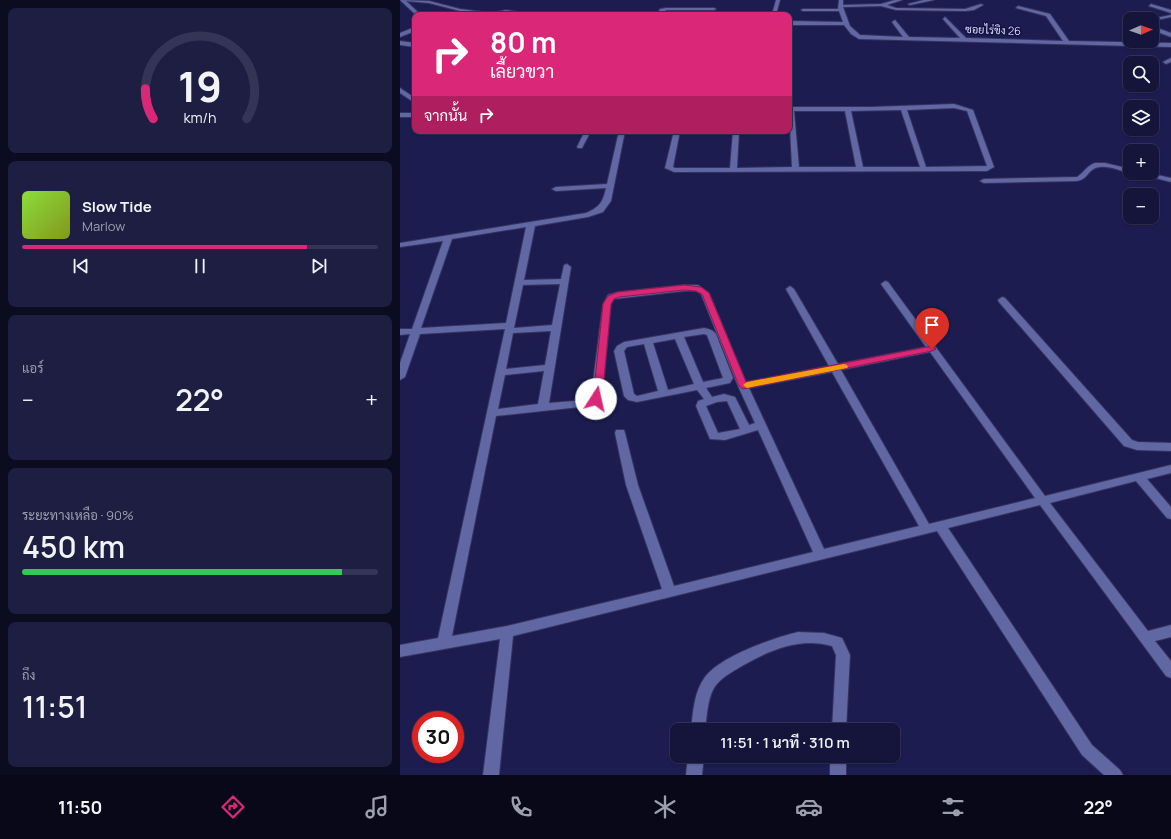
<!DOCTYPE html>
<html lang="th">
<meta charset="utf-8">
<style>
body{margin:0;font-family:Manrope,Sarabun,sans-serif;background:#1e1e43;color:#f1f3f6;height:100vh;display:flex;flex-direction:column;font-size:15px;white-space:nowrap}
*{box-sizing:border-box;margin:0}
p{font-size:13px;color:#9d9faf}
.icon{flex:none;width:22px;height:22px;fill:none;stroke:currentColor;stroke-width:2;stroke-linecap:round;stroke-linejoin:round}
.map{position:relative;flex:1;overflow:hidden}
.sheet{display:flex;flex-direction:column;gap:8px;padding:8px;background:#0c0c21;width:400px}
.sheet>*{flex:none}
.banner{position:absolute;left:12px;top:12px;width:380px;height:122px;border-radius:8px;box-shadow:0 1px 3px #0004,0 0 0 1px #343456;background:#db2777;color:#fff;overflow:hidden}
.needle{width:26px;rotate:88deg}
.fabs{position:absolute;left:723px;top:12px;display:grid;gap:8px}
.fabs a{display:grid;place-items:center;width:36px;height:36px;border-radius:8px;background:#15153c;box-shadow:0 1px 3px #0004,0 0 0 1px #343456;font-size:20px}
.speed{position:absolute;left:12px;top:711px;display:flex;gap:8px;font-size:20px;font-weight:700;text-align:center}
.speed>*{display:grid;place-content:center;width:52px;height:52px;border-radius:50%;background:#15153c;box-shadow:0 1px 3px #0004,0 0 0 1px #343456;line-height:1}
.speed .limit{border:6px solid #d22;background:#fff;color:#111}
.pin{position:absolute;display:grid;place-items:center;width:34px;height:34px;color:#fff;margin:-41px -17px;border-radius:50% 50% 50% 0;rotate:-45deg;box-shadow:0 0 4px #0007}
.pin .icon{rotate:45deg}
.me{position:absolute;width:44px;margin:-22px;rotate:10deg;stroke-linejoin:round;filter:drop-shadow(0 0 3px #0008)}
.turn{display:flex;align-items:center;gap:14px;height:84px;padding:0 12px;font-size:18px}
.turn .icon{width:52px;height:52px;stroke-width:2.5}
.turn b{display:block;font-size:28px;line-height:34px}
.then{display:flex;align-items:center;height:38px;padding:0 12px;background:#0003;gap:8px;font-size:15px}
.big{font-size:30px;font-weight:600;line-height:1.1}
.sheet .tile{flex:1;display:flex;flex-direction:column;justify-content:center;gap:6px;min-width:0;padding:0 14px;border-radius:8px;background:#1e1e43}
.sheet .dial{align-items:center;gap:0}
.dial svg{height:104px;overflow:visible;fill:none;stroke:#343456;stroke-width:7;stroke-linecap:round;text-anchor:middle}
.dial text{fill:#f1f3f6;stroke:none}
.song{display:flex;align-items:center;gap:12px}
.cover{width:48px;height:48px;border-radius:6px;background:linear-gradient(135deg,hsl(90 70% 55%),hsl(70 70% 35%))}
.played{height:4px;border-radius:2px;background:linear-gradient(90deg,#db2777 80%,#343456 80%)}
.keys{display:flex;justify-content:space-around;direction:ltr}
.heat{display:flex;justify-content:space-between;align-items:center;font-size:22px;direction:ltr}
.charge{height:6px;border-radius:3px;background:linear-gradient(90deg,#34c759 90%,#343456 0)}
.trip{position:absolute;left:270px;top:723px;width:230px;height:40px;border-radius:8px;background:#15153c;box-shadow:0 1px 3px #0004,0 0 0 1px #343456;font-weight:600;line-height:40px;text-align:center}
.tabs{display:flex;height:64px;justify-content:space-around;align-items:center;background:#080818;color:#9d9faf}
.tabs .icon{width:28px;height:28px}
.tabs .selected{color:#db2777}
.tabs b{font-size:18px;color:#f1f3f6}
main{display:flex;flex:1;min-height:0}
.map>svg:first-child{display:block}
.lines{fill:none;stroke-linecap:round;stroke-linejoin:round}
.minor-casing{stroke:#373360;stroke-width:2}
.minor{fill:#6067a2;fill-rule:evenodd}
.route{fill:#db2777;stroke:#8e194d}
.slow{fill:#f59e0b}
.labels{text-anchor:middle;stroke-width:3;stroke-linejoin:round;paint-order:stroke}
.far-street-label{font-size:11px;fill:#dadffa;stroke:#141145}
</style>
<main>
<section class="sheet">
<div class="tile dial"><svg viewBox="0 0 100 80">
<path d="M14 69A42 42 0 1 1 86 69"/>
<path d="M14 69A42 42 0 0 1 8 46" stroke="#db2777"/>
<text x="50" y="56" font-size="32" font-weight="700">19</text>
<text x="50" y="72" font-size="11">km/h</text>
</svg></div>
<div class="tile">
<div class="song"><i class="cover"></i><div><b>Slow Tide</b><p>Marlow</p></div></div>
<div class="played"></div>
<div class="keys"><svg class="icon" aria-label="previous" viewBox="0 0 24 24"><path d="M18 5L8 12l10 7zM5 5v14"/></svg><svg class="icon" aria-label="pause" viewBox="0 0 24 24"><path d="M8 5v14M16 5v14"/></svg><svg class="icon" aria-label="next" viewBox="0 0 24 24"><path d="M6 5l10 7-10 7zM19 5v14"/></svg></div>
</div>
<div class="tile"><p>แอร์</p>
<div class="heat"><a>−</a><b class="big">22°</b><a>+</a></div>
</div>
<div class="tile"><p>ระยะทางเหลือ · 90%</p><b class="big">450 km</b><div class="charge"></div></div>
<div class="tile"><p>ถึง</p><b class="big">11:51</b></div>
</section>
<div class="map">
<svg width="771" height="775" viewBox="0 0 771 775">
<rect width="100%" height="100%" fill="#1c1c50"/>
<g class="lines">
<g class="minor-casing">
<g id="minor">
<path d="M 0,0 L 29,1 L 60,9 L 91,13 L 106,10 L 135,15 L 106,12 L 96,15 L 83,15 L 60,11 L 29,3 L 6,1 L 21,15 L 16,15 Z"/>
<path d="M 376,0 L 380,0 L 377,11 L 375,12 L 373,11 Z"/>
<path d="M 439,0 L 443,0 L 443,5 L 481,4 L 495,0 L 502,0 L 487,5 L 496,8 L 565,9 L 581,4 L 583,5 L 574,10 L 565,11 L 496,10 L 481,6 L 443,7 L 450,26 L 460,35 L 503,37 L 492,22 L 495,20 L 509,37 L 560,38 L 543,19 L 545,17 L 566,38 L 663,41 L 646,16 L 616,8 L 618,6 L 650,14 L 669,41 L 771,43 L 771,47 L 459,39 L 451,34 L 444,25 L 389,25 L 389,21 L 443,22 L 439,11 L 403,11 L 401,10 L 403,9 L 438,9 Z"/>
<path d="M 524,0 L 534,0 L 510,5 L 508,4 Z"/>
<path d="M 751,4 L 771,10 L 771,13 L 749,6 Z"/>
<path d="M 266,8 L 314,8 L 316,9 L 314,10 L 266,10 L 261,15 L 257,15 L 260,9 Z"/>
<path d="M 771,15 L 771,17 L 752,21 L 752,19 L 750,19 Z"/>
<path d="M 752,26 L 771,33 L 771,37 L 752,30 Z"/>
<path d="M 15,27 L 15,31 L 0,37 L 0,33 Z"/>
<path d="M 0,41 L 15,43 L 15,47 L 0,45 Z"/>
<path d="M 771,58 L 771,62 L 766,64 L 763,62 Z"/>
<path d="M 0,88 L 15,98 L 15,103 L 0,93 Z"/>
<path d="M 554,104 L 573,110 L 594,167 L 587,171 L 274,172 L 265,168 L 274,131 L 280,131 L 273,167 L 275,168 L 330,168 L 333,131 L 339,131 L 337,168 L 392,167 L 389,107 L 471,107 ZM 554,108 L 567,111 L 587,166 L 526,167 L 507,110 ZM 501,110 L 520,167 L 463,167 L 451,111 ZM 394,111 L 445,111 L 456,167 L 399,167 Z"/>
<rect x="0" y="113" width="15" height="4"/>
<path d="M 185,131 L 191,131 L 182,148 L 178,148 L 177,147 Z"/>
<path d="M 219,131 L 225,131 L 211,201 L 203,212 L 188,217 L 135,226 L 124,280 L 161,279 L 164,265 L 167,264 L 171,267 L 149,403 L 187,400 L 191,397 L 203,304 L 208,295 L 218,292 L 284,285 L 298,285 L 309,293 L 346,382 L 429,366 L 386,289 L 390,286 L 394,289 L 438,364 L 526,347 L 481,284 L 485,281 L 488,282 L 645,496 L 771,465 L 771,473 L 747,479 L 771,507 L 771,519 L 767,518 L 736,481 L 650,503 L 748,631 L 771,625 L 771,637 L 755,641 L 771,661 L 771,678 L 766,676 L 640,505 L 548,528 L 692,745 L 720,770 L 723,775 L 704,775 L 682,755 L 537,531 L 113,636 L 99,775 L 83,775 L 100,639 L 0,657 L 0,645 L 38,638 L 105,329 L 20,334 L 5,377 L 0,380 L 0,363 L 10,334 L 0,335 L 0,329 L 12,329 L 43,241 L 0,247 L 0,243 L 186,213 C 200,207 203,202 206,188 L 156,191 L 152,189 L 156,187 L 207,184 ZM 126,227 L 106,323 L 21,328 L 52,239 ZM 160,284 L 152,325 L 114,328 L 123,285 ZM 284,291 L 296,291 L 301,294 L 338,386 L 355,423 L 349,425 L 335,397 L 324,394 L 312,397 L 306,388 L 330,383 L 333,378 L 316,334 C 313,330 309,329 304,328 L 224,342 L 217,346 L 214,351 L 224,396 L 228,400 L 237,402 L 297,390 L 304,399 L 298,401 L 296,406 L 310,439 L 325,440 L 358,430 L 413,552 L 274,586 L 238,485 L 225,433 L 224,430 L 216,430 L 215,433 L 226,485 L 262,589 L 107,626 L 52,636 L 96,416 L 189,406 L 200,401 L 203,389 L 211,304 L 214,299 ZM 151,331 L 145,365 L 106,369 L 113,333 ZM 304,334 L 307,335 L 323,378 L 303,382 L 284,337 ZM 275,339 L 294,384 L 268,390 L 253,343 ZM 244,344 L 258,391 L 237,396 L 234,394 L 224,351 L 227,347 ZM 530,352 L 635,498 L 529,524 L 441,370 ZM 144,371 L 138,404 L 98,409 L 105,375 ZM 432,372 L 519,526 L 424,549 L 349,388 ZM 327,401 L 340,429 L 318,433 L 306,406 L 317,402 Z"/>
<path d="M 695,163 L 705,163 L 730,169 L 730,173 C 720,171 702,162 692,170 C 686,175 686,179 677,181 L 584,183 L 580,181 L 584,179 L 677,177 C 684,173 686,166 695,163 Z"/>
<path d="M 735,173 L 749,173 L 771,178 L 771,182 Z"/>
<path d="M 602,297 L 605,298 L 732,440 L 738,442 L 771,443 L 771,451 L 737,450 L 724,446 L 599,302 L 598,300 Z"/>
<path d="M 398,632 L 424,633 L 442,638 L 450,655 L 446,730 L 432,730 L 436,655 L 432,646 C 400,637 370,650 342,666 C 332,672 320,678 314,688 C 307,700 307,717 305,730 L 291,730 C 293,712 294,692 305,677 C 321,656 373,638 398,632 Z"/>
<path d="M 288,756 L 304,756 L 302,775 L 286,775 Z"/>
<rect x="430" y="756" width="16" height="19"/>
</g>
</g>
<use href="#minor" class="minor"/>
</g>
<path class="route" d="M 284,285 L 301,287 L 309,293 L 346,382 L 532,346 L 536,349 L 532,351 L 343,389 L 339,386 L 302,294 L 296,291 L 284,290 L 219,297 L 214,299 L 211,304 L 203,389 L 200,399 L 196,402 L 193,401 L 191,399 L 194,389 L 203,304 L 208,296 L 218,292 Z"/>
<path class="slow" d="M 444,364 L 447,365 L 448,367 L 447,368 L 347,388 L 343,385 L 347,382 Z"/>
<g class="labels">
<g class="far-street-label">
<text transform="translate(593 30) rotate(2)" y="4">ซอยไร่ขิง 26</text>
</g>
</g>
</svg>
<div class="fabs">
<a><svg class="needle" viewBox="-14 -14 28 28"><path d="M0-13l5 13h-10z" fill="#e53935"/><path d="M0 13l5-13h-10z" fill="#9d9faf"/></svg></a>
<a><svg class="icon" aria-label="search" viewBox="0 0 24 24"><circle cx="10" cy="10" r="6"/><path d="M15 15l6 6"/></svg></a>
<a><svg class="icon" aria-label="layers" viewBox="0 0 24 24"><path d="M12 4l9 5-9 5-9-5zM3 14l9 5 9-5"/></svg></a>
<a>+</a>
<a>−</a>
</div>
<div class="speed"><div class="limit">30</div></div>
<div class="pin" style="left:532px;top:349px;background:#d93025"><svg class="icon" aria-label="arrive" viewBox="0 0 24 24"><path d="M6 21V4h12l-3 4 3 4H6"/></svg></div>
<svg class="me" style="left:196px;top:399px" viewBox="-20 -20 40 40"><circle r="19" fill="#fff"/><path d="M0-13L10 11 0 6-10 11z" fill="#db2777"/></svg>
<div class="trip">11:51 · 1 นาที · 310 m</div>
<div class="banner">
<div class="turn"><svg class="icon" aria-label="right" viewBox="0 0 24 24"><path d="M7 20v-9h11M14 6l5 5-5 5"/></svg><div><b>80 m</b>เลี้ยวขวา</div></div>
<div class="then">จากนั้น<svg class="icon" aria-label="right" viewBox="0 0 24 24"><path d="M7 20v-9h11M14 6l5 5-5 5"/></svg></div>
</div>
</div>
</main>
<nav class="tabs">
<b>11:50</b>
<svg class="icon selected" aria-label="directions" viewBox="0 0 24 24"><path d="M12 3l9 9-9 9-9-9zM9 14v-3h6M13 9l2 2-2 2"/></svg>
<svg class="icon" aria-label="music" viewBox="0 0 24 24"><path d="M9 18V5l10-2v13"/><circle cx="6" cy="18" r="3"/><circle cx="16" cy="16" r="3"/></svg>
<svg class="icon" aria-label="phone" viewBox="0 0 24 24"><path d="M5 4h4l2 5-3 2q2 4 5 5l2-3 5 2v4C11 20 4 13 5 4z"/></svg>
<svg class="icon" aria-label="climate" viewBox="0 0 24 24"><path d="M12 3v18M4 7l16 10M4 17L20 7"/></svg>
<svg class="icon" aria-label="car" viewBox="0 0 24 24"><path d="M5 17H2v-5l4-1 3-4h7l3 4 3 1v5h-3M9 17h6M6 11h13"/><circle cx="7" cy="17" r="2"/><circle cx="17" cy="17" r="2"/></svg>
<svg class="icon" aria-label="filters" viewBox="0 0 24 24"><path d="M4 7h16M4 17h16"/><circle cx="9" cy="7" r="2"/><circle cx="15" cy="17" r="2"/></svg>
<b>22°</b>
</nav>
